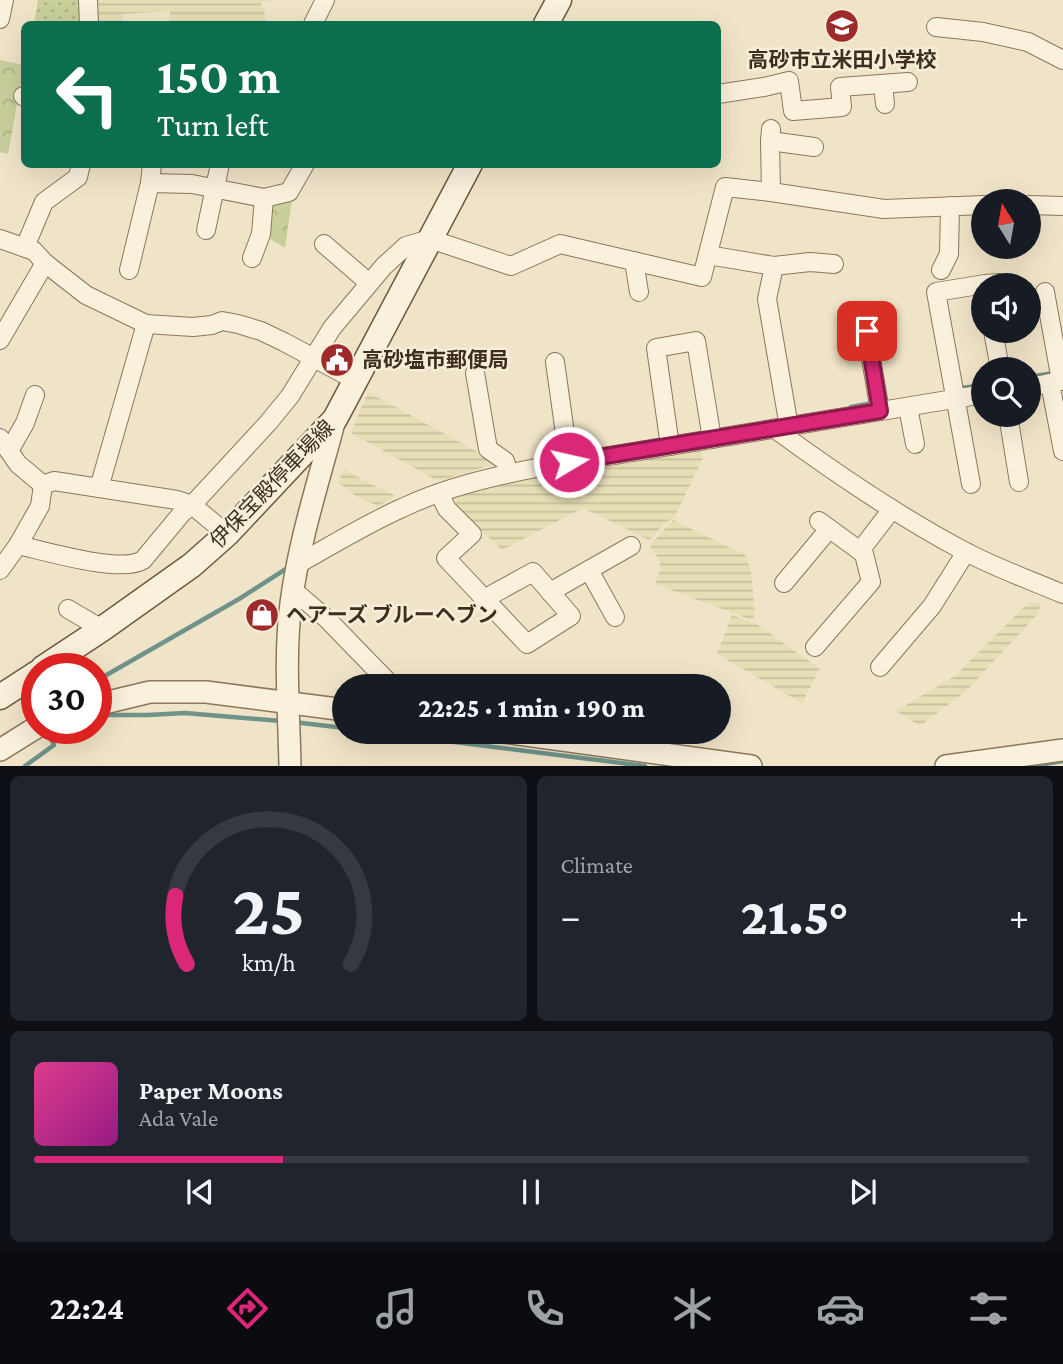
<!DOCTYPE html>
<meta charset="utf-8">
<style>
body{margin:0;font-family:"Crimson Pro","Noto Sans JP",serif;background:#20242c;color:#f1f3f6;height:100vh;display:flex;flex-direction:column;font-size:26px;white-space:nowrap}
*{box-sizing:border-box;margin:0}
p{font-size:23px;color:#9ea1a6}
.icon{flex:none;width:38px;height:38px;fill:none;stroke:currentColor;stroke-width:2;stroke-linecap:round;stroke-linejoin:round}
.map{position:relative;height:766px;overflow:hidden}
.sheet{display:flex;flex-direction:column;gap:10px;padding:10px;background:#0d0f14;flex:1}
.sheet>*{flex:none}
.top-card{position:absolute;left:21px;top:21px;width:700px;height:147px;border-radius:10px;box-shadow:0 7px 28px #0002;background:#0b6e4f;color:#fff;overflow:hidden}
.needle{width:46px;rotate:349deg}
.fabs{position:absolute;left:971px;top:189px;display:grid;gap:14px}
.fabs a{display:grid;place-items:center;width:70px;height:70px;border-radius:50%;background:#171b24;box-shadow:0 7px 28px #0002;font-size:35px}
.speed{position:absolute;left:21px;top:653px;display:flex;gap:14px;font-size:35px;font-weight:700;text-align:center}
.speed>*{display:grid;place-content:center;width:91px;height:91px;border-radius:50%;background:#171b24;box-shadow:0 7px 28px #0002;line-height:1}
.speed .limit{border:10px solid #d22;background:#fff;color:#111}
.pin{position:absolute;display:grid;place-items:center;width:60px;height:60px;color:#fff;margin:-30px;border-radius:14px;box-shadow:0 4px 10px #0006}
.me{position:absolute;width:77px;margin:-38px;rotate:81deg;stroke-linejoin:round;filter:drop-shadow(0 0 5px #0008)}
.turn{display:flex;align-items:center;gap:24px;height:147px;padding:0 21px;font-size:32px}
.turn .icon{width:91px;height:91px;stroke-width:2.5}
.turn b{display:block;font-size:49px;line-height:60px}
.big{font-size:52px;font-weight:800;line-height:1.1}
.sheet .card{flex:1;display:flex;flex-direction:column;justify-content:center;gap:10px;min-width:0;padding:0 24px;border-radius:10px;background:#20242c}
.sheet .dial{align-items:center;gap:0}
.dial svg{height:182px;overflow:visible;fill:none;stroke:#363941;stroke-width:7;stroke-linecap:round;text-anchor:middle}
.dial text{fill:#f1f3f6;stroke:none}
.song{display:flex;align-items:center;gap:21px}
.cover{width:84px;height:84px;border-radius:10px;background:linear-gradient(135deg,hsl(330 70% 55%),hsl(310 70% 35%))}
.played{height:7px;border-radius:4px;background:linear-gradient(90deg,#db2777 25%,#363941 25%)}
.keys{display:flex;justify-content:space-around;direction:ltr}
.heat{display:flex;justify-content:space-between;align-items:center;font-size:38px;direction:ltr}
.sheet .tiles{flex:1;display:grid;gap:10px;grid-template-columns:1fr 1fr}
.card:last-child{grid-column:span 2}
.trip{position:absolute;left:332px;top:674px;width:399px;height:70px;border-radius:35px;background:#171b24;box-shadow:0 7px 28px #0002;font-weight:800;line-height:70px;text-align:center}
.dock{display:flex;height:112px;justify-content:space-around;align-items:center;background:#090b0e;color:#9ea1a6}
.dock .icon{width:49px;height:49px}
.dock .active{color:#db2777}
.dock b{font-size:32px;color:#f1f3f6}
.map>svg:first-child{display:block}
.farmland{fill:url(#farmland-rules)}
.grass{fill:url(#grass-dots)}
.forest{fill:url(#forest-crowns)}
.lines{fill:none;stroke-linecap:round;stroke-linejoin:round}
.stream{stroke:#6f938a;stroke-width:4.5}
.minor-casing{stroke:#8d765c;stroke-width:20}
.tertiary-casing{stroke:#8d765c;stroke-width:24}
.secondary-casing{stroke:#6f573f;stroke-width:27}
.minor{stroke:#faf1dc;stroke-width:18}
.tertiary{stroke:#faf1dc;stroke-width:21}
.secondary{stroke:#faf1dc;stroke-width:24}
.route-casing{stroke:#8e194d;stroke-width:18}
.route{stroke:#db2777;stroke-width:12}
.labels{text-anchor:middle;stroke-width:5;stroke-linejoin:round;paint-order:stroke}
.poi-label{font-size:21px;font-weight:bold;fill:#3d2e20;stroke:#f7eed8;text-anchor:start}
.street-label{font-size:21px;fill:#3d2e20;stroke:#f7eed8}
</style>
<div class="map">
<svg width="1063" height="766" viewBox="0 0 1063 766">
<defs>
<pattern id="farmland-rules" width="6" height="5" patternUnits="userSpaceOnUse" patternTransform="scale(1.75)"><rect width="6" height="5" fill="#e6deb5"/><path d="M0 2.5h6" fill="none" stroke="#c6bf9b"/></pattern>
<pattern id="grass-dots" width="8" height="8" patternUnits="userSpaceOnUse" patternTransform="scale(1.75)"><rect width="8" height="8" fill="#c9cf9b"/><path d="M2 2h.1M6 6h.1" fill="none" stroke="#aeb285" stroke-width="1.8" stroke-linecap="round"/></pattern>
<pattern id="forest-crowns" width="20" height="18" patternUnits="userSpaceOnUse" patternTransform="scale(1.75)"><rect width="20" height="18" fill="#c9cf9b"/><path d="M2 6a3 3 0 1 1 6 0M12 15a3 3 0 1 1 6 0" fill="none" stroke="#aeb285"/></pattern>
</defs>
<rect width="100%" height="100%" fill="#f0e4c8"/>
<g class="farmland">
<path d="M 92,0 L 273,0 L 261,3 L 268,24 L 170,24 L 170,11 L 123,14 L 122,24 L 94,24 Z"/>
<path d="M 368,392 L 498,463 L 438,481 L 351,433 Z"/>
<path d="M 700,450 L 703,458 L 674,518 L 666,522 L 649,540 L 583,508 L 502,550 L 455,506 L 458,496 L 485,489 L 529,479 Z"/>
<path d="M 344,469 L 365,481 L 396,496 L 378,506 L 356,496 L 338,482 Z"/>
<path d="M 673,520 L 745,555 L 751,571 L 755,614 L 752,620 L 655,584 L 661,569 L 658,558 L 650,547 L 652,543 Z"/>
<path d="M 1029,602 L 1042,604 L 1035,617 L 966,691 L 920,726 L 896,711 L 955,676 Z"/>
<path d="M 732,615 L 758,625 L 820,669 L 802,703 L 717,654 Z"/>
</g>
<path class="grass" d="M 38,0 L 83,0 L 84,24 L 34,24 Z"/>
<g class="forest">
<path d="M 0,60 L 24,65 L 8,154 L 0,152 Z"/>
<path d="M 292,200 L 285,248 L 266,236 L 269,206 Z"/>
</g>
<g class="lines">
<g class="stream">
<path d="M 1029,377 L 1054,373"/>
<path d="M 962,388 L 984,385"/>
<path d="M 851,407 L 873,403"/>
<path d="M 96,681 L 239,599 L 289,567"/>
<path d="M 96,715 L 148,715 L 185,713 L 281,721"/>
<path d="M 293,722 L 345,728"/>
<path d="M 375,732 L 645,766"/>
<path d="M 25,766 L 54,745 L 46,728"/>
<path d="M 1033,766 L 1063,761"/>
</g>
<g class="minor-casing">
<g id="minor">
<path d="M 88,0 L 89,24"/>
<path d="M 0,19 L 4,0"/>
<path d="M 313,24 L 325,0"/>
<path d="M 936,27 L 983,32 L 1028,42 L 1063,60"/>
<path d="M 883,84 L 885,104"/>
<path d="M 718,94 L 764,87 L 789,81 L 793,111 L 842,107 L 840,87 L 908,82"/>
<path d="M 23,96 L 24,97"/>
<path d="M 771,129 L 770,141 L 771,192"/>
<path d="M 770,141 L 814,147"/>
<path d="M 150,183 L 192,184 L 264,198 L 289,192 L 305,164"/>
<path d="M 1029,205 L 1063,206"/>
<path d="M 206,230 L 220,164"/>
<path d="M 0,239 L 34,251 L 45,263 L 86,295 L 146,324 L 193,327 L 212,325 L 222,321 L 238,324 L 261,331 L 284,342 L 355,380"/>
<path d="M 324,244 L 369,283"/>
<path d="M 25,247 L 44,202 L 78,177 L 81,164"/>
<path d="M 708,255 L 774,266 L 810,262 L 834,264"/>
<path d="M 252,258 L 261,234 L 264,198"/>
<path d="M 634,261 L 639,292"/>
<path d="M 774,266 L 767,299 L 789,427"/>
<path d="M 129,270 L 150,183 L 152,164"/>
<path d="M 941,270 L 949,254 L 950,206"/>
<path d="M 1045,292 L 1061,381"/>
<path d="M 863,312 L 880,411"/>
<path d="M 993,331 L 1000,369"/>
<path d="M 0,340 L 45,263"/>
<path d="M 555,362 L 569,462"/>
<path d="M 475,373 L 488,449 L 505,461 L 509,473"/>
<path d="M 1050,383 L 1063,451"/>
<path d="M 1029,387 L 1060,381"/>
<path d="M 908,407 L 915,444"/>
<path d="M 1008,415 L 1019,482"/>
<path d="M 775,429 C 835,473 898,516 964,551 C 996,568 1030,580 1063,594"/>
<path d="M 0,438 L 18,464 L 43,485"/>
<path d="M 670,446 L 656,348 L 696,341 L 712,439"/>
<path d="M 9,451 L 25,423 L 35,395"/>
<path d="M 971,484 L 936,292 L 985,284 L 999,283"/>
<path d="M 43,485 L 54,481 L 177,500 L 192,505 L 227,534"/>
<path d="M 99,488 L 146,324"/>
<path d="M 439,493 L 447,509 L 472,534 L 446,558 L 527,644 L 571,616 L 533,572 L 484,599"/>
<path d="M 819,521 L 860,551"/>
<path d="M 18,545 C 45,551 121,574 143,560 L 182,513 L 192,505 L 268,423 L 290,396 L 332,328 L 384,266 L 406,246 L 430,239 L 511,266 L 560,244 L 702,277 L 725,187 L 771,192 L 884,209 L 984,205"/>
<path d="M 298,564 C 332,545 366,524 402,508 C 444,488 490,477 536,468 L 984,394"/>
<path d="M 0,570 L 18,545 L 40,506 L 43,485"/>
<path d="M 589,570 L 615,617"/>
<path d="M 784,583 L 829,529"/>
<path d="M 293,590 L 327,619 L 392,686"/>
<path d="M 550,592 L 631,546"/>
<path d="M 68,609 L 102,629"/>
<path d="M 815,647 L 871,582 L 864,554 L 860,551 L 892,509"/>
<path d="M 880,667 L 932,606 L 966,552"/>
</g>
</g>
<g class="tertiary-casing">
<g id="tertiary">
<path d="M 96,705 L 150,692 L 206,692 L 345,710"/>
<path d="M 503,732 L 751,766"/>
<path d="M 0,750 L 37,727"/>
<path d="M 290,766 C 289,712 284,657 291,603 C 299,541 319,480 335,419"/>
<path d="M 946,766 L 1063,750"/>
</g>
</g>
<g class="secondary-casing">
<g id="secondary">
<path d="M 546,24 L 559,0"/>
<path d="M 43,668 L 102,629 L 192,565 L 227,534 L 335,419 L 470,164"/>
<path d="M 0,697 L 37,673"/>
</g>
</g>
<use href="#minor" class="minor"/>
<use href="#tertiary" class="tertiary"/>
<use href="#secondary" class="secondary"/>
</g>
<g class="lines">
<g class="route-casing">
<path id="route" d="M 569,462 L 880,411 L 867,331"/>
</g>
<use href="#route" class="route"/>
</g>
<defs>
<g id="school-disc" transform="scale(1.75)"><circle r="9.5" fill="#9e2a2b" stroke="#f7eed8"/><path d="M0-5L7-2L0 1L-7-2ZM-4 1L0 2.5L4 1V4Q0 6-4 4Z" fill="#fff"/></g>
<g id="civic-disc" transform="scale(1.75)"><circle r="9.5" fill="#9e2a2b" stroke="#f7eed8"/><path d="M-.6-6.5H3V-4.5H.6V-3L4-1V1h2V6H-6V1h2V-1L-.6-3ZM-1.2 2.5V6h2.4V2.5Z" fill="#fff"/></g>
<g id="shop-disc" transform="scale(1.75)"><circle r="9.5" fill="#9e2a2b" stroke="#f7eed8"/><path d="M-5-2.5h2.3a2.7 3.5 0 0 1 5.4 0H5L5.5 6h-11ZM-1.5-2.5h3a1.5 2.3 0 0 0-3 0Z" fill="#fff"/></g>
</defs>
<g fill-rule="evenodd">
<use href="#school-disc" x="842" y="26"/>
<use href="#civic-disc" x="337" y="360"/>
<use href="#shop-disc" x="262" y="615"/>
</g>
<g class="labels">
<g class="poi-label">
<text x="842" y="67" text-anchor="middle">高砂市立米田小学校</text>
<text x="362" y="367">高砂塩市郵便局</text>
<text x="286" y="622">ヘアーズ ブルーヘブン</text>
</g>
<g class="street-label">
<text transform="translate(272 484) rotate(-46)" y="7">伊保宝殿停車場線</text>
</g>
</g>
</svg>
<div class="fabs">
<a><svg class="needle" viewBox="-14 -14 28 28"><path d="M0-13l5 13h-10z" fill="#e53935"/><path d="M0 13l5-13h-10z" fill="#9ea1a6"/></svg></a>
<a><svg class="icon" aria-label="sound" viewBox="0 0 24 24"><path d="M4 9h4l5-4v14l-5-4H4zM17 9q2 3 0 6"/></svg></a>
<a><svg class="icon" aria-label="search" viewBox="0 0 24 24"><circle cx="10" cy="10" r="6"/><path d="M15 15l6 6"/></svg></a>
</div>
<div class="speed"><div class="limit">30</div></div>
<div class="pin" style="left:867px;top:331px;background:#d93025"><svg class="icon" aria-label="arrive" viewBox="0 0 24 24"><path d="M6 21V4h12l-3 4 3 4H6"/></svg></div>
<svg class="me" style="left:569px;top:462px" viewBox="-20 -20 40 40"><circle r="17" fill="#db2777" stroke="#fff" stroke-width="3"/><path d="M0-11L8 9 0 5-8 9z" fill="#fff"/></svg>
<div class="trip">22:25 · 1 min · 190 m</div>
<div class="top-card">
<div class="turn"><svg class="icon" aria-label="left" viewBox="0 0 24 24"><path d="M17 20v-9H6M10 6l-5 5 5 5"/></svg><div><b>150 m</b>Turn left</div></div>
</div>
</div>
<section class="sheet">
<div class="tiles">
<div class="card dial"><svg viewBox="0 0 100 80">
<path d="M14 69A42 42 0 1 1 86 69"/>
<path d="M14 69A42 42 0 0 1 9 39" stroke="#db2777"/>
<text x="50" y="56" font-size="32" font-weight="700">25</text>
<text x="50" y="72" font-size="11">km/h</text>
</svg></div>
<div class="card"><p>Climate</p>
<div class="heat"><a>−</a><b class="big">21.5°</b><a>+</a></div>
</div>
<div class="card">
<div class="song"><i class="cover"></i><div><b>Paper Moons</b><p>Ada Vale</p></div></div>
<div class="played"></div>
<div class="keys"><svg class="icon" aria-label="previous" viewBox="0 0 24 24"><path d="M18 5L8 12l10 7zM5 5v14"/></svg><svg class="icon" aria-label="pause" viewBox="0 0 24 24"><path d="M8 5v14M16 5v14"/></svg><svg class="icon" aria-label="next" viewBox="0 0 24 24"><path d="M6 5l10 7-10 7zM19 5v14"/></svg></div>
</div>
</div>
</section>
<nav class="dock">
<b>22:24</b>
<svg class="icon active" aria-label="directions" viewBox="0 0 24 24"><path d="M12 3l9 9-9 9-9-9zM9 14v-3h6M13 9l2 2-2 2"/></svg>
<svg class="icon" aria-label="music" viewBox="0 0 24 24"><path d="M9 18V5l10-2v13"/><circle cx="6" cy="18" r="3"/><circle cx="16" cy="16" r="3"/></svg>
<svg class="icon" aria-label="phone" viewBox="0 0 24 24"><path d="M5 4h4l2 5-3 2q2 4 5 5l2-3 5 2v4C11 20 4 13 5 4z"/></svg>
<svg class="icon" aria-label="climate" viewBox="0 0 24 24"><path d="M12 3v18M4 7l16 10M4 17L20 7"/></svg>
<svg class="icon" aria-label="car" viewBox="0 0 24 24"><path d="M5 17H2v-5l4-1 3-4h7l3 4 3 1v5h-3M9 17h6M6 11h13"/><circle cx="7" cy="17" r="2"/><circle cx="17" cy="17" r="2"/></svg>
<svg class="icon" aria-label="filters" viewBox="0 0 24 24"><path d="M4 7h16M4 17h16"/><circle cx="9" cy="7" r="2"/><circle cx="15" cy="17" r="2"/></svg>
</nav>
